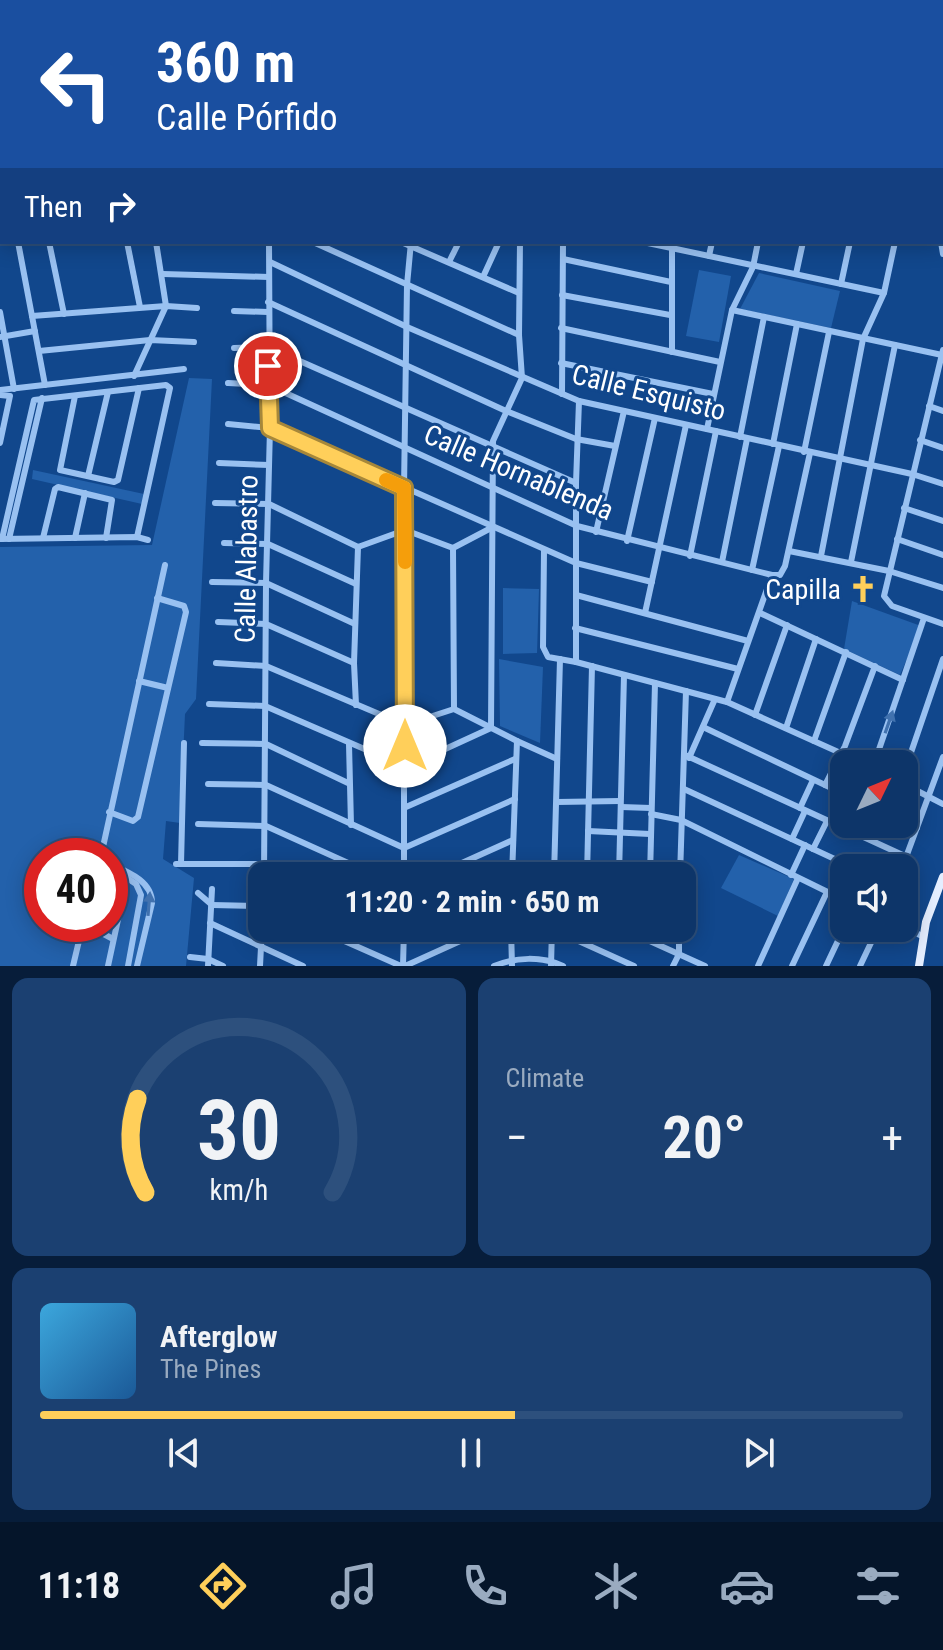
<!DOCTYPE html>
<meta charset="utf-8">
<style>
body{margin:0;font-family:"Roboto Condensed",sans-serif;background:#1b4071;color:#f1f3f6;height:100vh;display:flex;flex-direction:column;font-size:30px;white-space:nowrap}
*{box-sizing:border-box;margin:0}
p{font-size:26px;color:#9aabc0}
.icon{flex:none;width:44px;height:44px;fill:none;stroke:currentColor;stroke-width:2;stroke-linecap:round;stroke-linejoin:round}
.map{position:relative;height:966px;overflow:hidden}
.details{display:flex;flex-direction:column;gap:12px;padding:12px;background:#071d3a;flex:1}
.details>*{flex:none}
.guide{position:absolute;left:0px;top:0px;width:944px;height:244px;box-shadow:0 4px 20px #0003,0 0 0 2px #2d507d;background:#1a4fa0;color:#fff;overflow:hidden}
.needle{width:52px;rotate:47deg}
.buttons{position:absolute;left:830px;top:750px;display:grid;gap:16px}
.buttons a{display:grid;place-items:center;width:88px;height:88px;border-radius:16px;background:#0d3569;box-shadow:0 4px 20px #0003,0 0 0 2px #2d507d;font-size:40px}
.speed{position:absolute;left:24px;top:838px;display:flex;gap:16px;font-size:40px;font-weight:700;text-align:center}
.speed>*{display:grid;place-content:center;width:104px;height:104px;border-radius:50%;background:#0d3569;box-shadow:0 4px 20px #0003,0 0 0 2px #2d507d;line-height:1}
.speed .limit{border:12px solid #d22;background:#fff;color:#111}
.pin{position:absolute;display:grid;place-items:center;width:68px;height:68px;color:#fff;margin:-34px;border:4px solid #fff;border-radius:50%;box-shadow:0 2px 8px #0007}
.me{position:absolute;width:88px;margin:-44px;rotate:0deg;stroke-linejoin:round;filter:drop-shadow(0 0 6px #0008)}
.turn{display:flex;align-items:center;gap:28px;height:168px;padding:0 24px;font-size:36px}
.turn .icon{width:104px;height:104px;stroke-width:2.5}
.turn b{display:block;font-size:56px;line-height:68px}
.then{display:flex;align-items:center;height:76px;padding:0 24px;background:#0003;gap:16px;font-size:30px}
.big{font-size:60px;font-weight:700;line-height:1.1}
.details .widget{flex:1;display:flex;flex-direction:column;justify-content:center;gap:12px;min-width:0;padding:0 28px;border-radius:16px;background:#1b4071}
.details .dial{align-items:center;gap:0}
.dial svg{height:208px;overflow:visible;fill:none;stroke:#2d507d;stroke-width:7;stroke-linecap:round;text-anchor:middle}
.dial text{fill:#f1f3f6;stroke:none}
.song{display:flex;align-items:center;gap:24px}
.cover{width:96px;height:96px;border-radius:12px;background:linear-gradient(135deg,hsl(200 70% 55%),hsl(210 70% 35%))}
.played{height:8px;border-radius:4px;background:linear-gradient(90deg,#ffcf5a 55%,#2d507d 55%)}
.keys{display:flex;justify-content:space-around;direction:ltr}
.heat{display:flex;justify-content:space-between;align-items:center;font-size:44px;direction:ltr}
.details .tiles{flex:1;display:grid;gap:12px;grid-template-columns:1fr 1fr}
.widget:last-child{grid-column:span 2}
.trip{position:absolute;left:248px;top:862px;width:448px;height:80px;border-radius:16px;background:#0d3569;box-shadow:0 4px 20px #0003,0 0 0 2px #2d507d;font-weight:700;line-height:80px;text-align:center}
.tab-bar{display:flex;height:128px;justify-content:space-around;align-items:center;background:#05152a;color:#9aabc0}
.tab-bar .icon{width:56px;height:56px}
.tab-bar .active{color:#ffcf5a}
.tab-bar b{font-size:36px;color:#f1f3f6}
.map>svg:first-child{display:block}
.green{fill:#2361ab;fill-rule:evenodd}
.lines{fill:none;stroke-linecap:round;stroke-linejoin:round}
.minor{stroke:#99c1f1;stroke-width:6}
.major{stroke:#e4eeff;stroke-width:8}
.oneway{fill:#4172af}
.route-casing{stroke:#a6873a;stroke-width:20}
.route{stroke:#ffcf5a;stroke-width:14}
.slow{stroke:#f59e0b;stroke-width:14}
.labels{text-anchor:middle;stroke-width:6;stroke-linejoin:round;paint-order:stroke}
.street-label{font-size:28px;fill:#fff;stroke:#11478c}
.poi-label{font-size:28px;fill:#fff;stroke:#11478c;text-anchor:end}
</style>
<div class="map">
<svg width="943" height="966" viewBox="0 0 943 966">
<rect width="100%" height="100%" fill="#11478c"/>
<g class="green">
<path d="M 699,270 L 731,276 L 719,342 L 686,336 Z"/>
<path d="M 759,273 L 840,291 L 831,328 L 740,309 Z"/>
<path d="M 189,378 L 212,379 L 196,699 L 185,714 L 180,823 L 166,821 L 163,859 L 194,878 L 186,966 L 0,966 L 0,547 L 152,545 ZM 42,856 L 110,856 L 110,924 L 42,924 Z"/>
<path d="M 33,470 L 144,494 L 142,504 L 32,479 Z"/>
<path d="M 503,588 L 539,589 L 537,653 L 503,654 Z"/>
<path d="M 852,601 L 921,626 L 900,675 L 844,649 Z"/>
<path d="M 499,659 L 543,667 L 540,743 L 500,726 Z"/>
<path d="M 739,855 L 794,879 L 778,916 L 721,888 Z"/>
</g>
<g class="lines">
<g class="minor">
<path d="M 444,0 L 453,2"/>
<path d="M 17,2 L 18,0"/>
<path d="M 50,2 L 50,0"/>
<path d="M 122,2 L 130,0"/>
<path d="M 223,2 L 229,0"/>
<path d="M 255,2 L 256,0"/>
<path d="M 309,2 L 310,0"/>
<path d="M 351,2 L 352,0"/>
<path d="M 503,2 L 503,0"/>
<path d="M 0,24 L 2,24"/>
<path d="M 0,40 L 2,42"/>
<path d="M 0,54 L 2,48"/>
<path d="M 0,88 L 2,88"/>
<path d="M 0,124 L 2,123"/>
<path d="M 0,140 L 2,138"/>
<path d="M 0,157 L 2,167"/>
<path d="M 942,168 L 943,168"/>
<path d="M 942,204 L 943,205"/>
<path d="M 0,231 L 2,231"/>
<path d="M 942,238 L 943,238"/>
<path d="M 18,242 L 45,385"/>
<path d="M 49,242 L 64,314"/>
<path d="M 127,242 L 140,307"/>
<path d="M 313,242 L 519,335"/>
<path d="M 401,242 L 519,293"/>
<path d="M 643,242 L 884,293"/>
<path d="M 941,242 L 943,254"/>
<path d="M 709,256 L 712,242"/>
<path d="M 563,259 L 671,282"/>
<path d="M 270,262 L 407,327 L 579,401 L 912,474 L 943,484"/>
<path d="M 449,262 L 459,242"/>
<path d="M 163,274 L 269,277"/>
<path d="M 796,274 L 803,242"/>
<path d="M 483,277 L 499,242"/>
<path d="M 841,284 L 850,242"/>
<path d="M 562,295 L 670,315"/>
<path d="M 268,302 L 506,411 L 576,439 L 615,446"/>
<path d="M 732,310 L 942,355"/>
<path d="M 234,311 L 268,312"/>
<path d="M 0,312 L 14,389"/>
<path d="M 32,316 L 166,306 L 197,308"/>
<path d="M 561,328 L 720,362"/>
<path d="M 0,337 L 35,331"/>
<path d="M 234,348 L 268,347 L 576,483"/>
<path d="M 943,350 L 884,596 L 892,606 L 943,624"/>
<path d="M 39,351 L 150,340 L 194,342"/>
<path d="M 672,352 L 672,242"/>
<path d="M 561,363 L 713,394"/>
<path d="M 134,376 L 166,306 L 156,242"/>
<path d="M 228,383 L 268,385 L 577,526 L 772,575 L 780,575 L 785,566 L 810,453"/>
<path d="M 0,390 L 184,369"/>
<path d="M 562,394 L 563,242"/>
<path d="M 0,395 L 10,396 L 0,443"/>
<path d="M 75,396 L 60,470 L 114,482 L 118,480 L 139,388"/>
<path d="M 929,406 L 943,411"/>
<path d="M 228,424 L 270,428 L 576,563 L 652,582"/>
<path d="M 707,429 L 732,310 L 753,267 L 758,242"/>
<path d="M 740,437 L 764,317"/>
<path d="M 920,440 L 943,448"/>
<path d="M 773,444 L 797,324"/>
<path d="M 804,452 L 829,332"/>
<path d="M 219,463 L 269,465"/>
<path d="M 88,476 L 108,392"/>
<path d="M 215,503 L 269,504 L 358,547 L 405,530 L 453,548"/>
<path d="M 904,508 L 943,521"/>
<path d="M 596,532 L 624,411"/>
<path d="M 43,538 L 55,489 L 58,487 L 112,500 L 106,538"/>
<path d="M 75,538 L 85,493"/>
<path d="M 0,539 L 137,537 L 148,540"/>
<path d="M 2,539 L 34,400 L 166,385 L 170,388 L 137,537"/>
<path d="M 9,539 L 42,398"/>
<path d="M 897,539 L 943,555"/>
<path d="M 627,541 L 655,418"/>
<path d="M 224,543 L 268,544 L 356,584"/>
<path d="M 453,548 L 454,709"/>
<path d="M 453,548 L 493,527"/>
<path d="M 544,550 L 543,647 L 548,657 L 576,662 L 727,702 L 865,764"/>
<path d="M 789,551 L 889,571 L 943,588"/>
<path d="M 690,556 L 716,431"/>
<path d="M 821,556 L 863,339 L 884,293 L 895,242"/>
<path d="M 722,562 L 747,439"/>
<path d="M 851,562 L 895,345"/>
<path d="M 752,570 L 779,446"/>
<path d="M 212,582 L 266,583 L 355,624"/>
<path d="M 576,595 L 748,641"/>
<path d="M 645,613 L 686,425"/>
<path d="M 760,613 L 903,680"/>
<path d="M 218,622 L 266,624 L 354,663"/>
<path d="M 575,628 L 738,669"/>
<path d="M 576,662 L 576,483 L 579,401"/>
<path d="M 216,663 L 266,666 L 405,725 L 454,709 L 517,741 L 557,759"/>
<path d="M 139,681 L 168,688"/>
<path d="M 727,702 L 772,575"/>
<path d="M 209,704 L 265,706 L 406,767 L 491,728 L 493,441 L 522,378 L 519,335 L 520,242"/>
<path d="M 356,705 L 354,663 L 358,547"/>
<path d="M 755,715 L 787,625"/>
<path d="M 703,727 L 844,794"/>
<path d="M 786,728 L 816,639"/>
<path d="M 814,741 L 846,652"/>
<path d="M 202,743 L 266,744 L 348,783"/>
<path d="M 349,744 L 351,825"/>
<path d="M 685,755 L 907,857"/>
<path d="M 689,758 L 715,699"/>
<path d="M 874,764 L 924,618"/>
<path d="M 904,773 L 943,659"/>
<path d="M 208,784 L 266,785 L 404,848 L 515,799"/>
<path d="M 904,784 L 943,804"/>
<path d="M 825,785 L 845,746 L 875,666"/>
<path d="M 684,789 L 854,868"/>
<path d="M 557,802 L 620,801"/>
<path d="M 406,807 L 515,759"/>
<path d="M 621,807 L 651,808"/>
<path d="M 800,808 L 813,780"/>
<path d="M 109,812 L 133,821 L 138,817 L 186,612 L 184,606 L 157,598"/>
<path d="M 651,814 L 681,820 L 844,900"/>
<path d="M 904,822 L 917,828"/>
<path d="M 198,824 L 266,826 L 377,876"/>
<path d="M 588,831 L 650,834"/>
<path d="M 792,839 L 805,811"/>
<path d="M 84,847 L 97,856"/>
<path d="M 813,849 L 827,821"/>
<path d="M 101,856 L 165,565"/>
<path d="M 110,864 C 128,872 152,881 152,903 L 137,966"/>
<path d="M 176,864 L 264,864 L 290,876"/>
<path d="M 181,864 L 184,743"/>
<path d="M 902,868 L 943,757"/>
<path d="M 115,870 L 136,884 L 141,895 L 128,966"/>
<path d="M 791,875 L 805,845"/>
<path d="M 264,876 L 266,583 L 270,428 L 269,242"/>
<path d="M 404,876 L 404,488 L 407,285 L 411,242"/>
<path d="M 433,876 L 513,840"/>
<path d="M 512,876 L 517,741"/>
<path d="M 554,876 L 560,659"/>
<path d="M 587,876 L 592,666"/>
<path d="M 619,876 L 624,675"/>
<path d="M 650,876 L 655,683"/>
<path d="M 680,876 L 686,691"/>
<path d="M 198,893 L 212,905"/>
<path d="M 212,905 L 262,906"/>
<path d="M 210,923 L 303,966"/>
<path d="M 85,924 L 113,939"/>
<path d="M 904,927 L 922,936"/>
<path d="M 315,928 L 401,966"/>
<path d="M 511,928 L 512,966"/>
<path d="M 621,928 L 705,966"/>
<path d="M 552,929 L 634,966"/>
<path d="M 648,940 L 648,928"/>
<path d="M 190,957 L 208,959 L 223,966"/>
<path d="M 73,966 L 83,924"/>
<path d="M 108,966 L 122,901 L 110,892"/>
<path d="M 208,966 L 212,889"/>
<path d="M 260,966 L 262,928"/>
<path d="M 403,966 L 404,928"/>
<path d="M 405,966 L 489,928"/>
<path d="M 494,966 C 516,957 541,956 563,966"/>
<path d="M 551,966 L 552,928"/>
<path d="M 673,966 L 679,954 L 679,928"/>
<path d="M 758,966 L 798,878"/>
<path d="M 792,966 L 827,892"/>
<path d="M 826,966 L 844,928"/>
<path d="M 860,966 L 878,928"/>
</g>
<path class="major" d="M 919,966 L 926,922 L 943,877"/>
</g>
<defs><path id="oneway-solid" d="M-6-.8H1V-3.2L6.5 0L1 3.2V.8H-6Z" transform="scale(2)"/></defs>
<g class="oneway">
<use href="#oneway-solid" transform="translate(889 722) rotate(-71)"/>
<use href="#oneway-solid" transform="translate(149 904) rotate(-85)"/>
</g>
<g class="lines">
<g class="route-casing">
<path id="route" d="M 268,366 L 270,428 L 404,488 L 405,746"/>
</g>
<use href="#route" class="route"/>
<path class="slow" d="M 386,480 L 404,488 L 405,562"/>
</g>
<defs>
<g id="church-bare" transform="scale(2.16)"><path d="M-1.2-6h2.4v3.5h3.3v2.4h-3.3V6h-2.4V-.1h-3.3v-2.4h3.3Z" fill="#ffcf5a" stroke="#11478c" stroke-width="2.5" paint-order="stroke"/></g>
</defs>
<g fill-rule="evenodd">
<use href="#church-bare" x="863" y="589"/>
</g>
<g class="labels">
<g class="street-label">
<text transform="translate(649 392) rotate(14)" y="10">Calle Esquisto</text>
<text transform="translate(519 472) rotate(23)" y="10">Calle Hornablenda</text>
<text transform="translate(246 559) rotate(-89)" y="10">Calle Alabastro</text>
</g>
<g class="poi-label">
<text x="841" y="599">Capilla</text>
</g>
</g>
</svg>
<div class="buttons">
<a><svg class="needle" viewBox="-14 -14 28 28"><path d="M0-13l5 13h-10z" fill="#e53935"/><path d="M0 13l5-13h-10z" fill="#9aabc0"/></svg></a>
<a><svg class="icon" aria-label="sound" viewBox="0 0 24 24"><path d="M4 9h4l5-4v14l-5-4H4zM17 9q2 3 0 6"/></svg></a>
</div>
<div class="speed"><div class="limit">40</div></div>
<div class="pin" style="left:268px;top:366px;background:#d93025"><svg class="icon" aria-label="arrive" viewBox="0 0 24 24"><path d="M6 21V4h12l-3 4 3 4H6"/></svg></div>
<svg class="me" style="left:405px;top:746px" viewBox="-20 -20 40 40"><circle r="19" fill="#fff"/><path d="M0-13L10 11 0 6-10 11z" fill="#ffcf5a"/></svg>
<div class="trip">11:20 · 2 min · 650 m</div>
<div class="guide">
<div class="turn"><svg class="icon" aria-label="left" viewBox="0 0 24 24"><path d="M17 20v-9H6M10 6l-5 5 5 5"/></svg><div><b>360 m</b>Calle Pórfido</div></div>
<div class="then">Then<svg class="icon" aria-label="right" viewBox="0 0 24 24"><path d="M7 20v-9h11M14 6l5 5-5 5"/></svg></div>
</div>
</div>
<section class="details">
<div class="tiles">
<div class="widget dial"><svg viewBox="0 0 100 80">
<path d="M14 69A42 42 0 1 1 86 69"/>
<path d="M14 69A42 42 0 0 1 11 33" stroke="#ffcf5a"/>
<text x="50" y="56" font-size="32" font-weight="700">30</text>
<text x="50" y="72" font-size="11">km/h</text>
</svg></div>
<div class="widget"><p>Climate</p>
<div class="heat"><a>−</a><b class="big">20°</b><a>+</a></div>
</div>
<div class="widget">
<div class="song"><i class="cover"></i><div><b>Afterglow</b><p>The Pines</p></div></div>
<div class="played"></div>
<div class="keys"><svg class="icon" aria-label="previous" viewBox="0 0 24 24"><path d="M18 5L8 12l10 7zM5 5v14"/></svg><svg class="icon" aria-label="pause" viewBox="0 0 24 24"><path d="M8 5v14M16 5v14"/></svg><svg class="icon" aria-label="next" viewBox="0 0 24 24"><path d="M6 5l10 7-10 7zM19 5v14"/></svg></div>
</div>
</div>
</section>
<nav class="tab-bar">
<b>11:18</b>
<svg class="icon active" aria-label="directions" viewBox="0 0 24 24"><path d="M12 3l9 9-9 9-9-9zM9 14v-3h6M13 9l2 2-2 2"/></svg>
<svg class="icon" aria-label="music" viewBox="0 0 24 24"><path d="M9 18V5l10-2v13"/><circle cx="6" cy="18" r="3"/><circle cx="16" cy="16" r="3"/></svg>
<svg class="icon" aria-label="phone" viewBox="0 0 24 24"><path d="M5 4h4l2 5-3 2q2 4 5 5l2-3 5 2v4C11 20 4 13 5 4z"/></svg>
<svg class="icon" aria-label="climate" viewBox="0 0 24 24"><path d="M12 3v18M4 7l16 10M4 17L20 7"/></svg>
<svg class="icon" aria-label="car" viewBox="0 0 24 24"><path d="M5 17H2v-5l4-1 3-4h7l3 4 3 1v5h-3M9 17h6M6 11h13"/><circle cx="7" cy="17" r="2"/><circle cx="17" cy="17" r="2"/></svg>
<svg class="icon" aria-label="filters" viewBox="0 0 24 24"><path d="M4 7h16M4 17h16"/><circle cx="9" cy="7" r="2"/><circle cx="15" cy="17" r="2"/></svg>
</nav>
